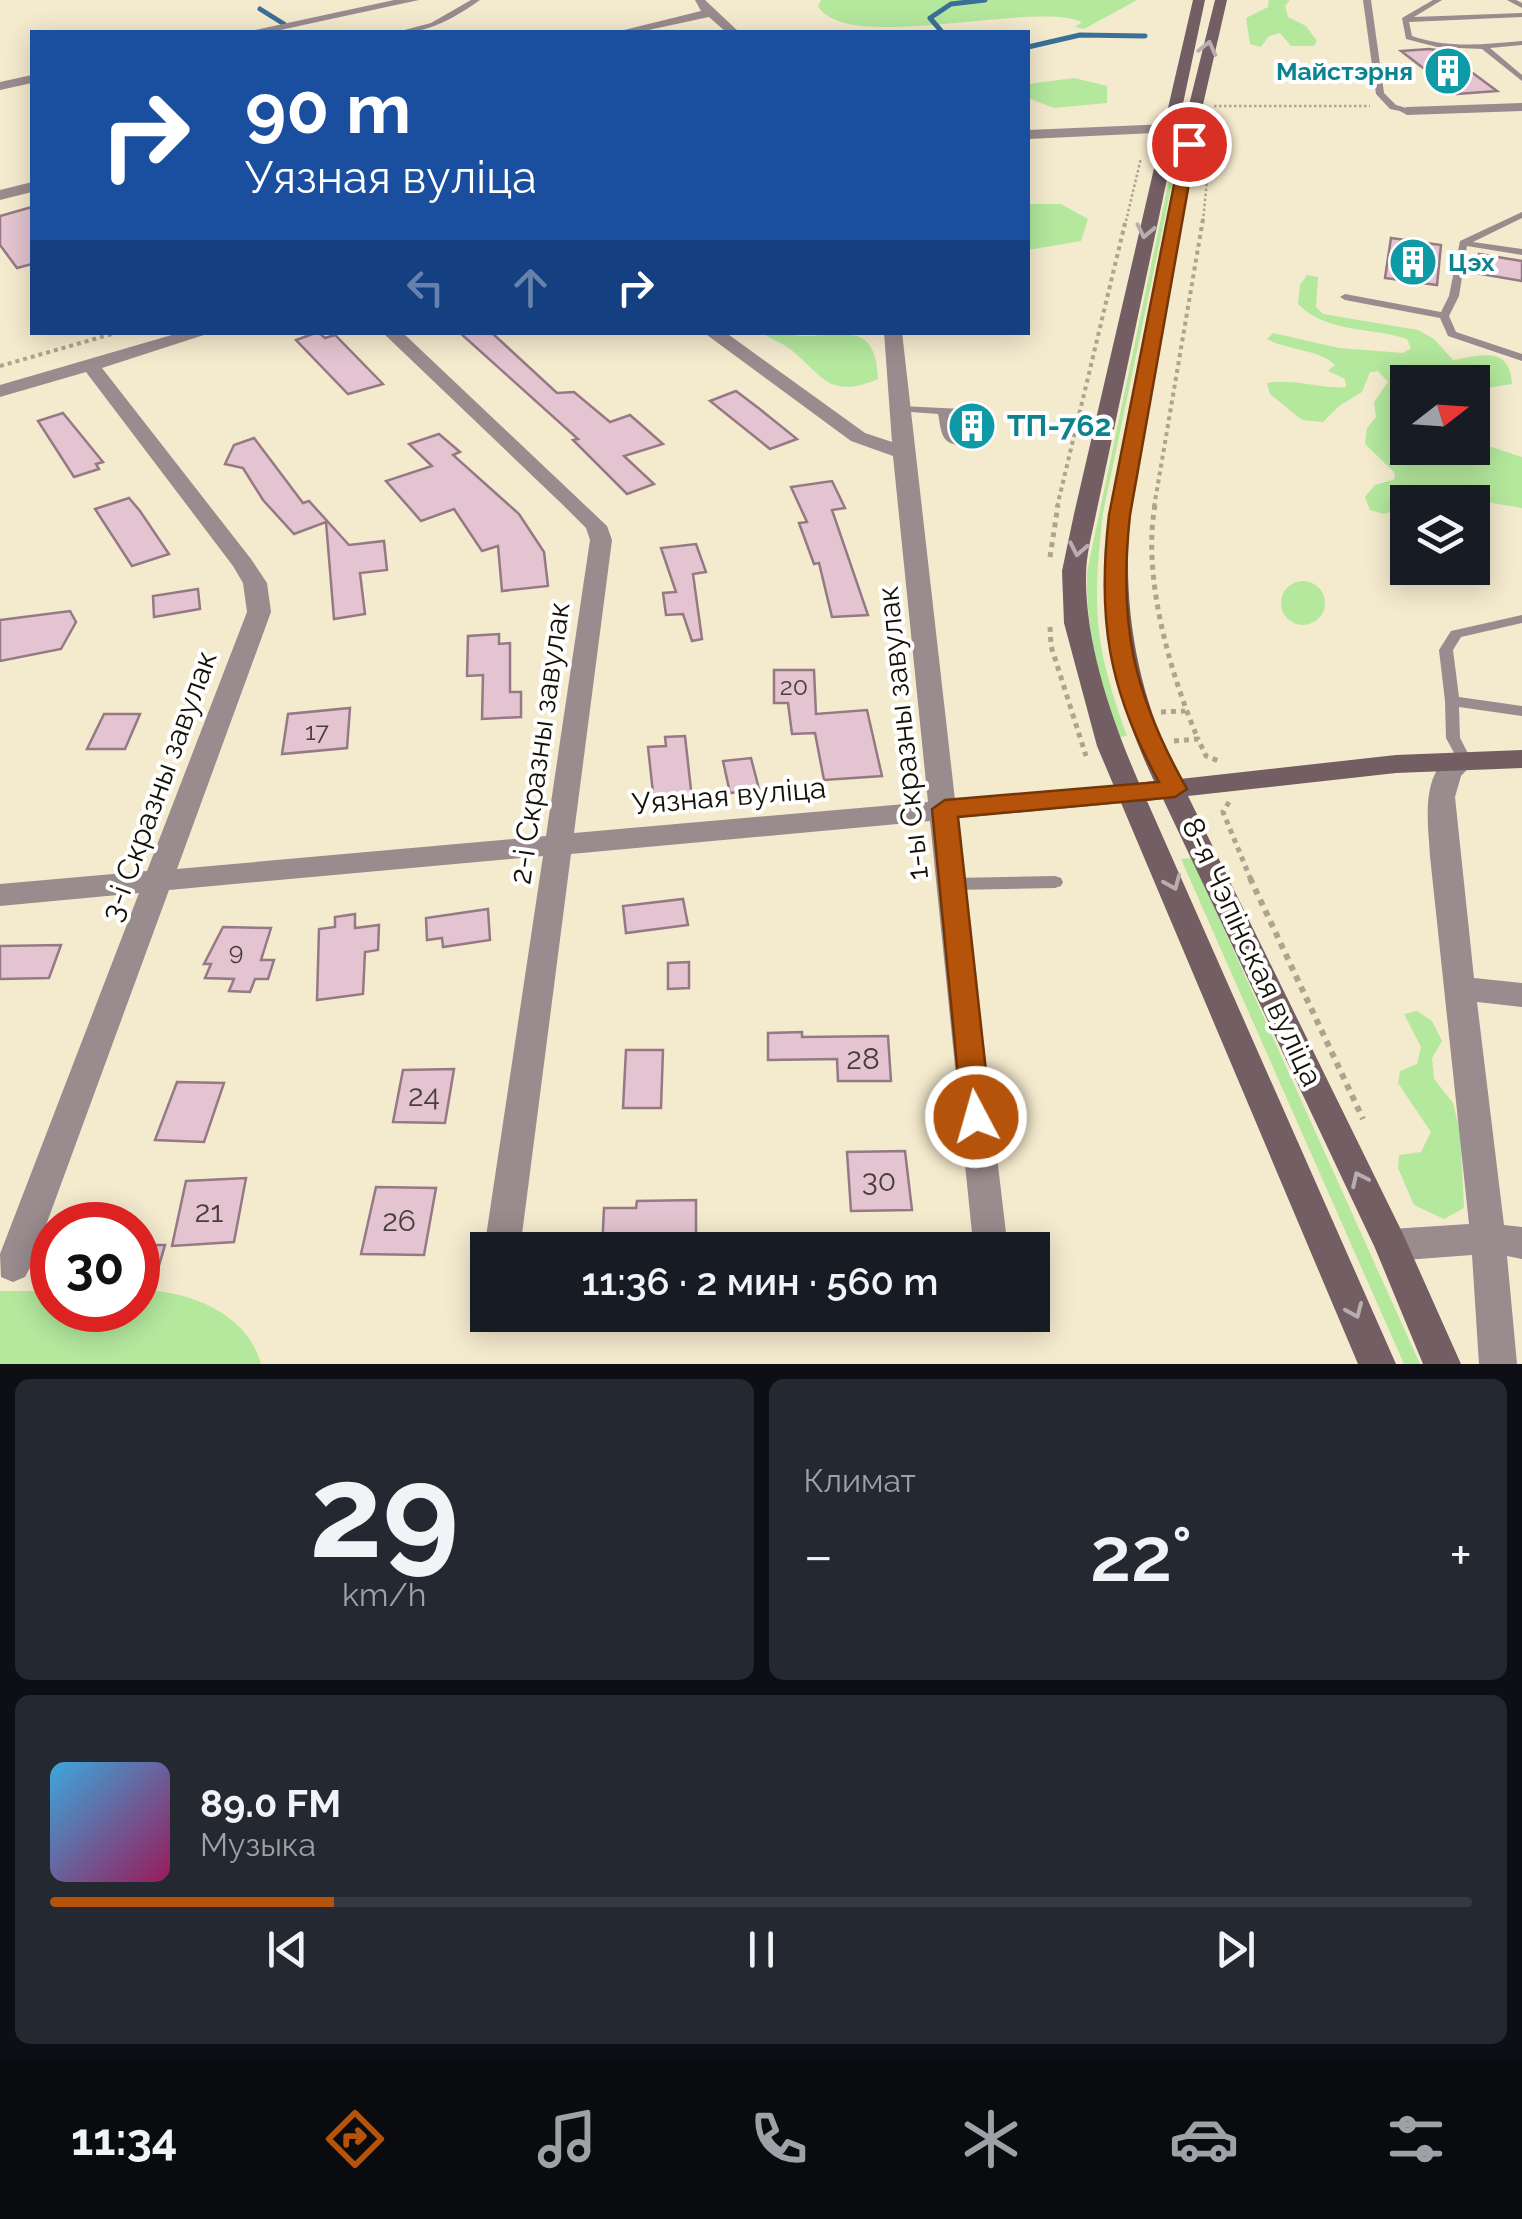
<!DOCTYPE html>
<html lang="ru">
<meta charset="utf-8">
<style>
body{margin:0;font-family:Raleway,sans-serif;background:#242831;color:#f1f3f6;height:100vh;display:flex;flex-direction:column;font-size:38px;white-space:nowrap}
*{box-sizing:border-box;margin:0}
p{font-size:32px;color:#9ea1a6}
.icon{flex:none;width:55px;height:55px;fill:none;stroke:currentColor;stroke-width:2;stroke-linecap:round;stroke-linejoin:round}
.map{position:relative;height:1364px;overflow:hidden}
.details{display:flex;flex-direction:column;gap:15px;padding:15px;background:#0d0f14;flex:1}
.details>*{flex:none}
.hud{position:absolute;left:30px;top:30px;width:1000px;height:305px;border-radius:0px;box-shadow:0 5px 25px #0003;background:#1a4fa0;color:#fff;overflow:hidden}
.needle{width:65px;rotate:73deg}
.controls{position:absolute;left:1390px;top:365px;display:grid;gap:20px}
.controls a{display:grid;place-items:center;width:100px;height:100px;border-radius:0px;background:#171b24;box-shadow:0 5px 25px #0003;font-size:50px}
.speed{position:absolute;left:30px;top:1202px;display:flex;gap:20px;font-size:50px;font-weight:700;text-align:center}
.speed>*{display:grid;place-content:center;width:130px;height:130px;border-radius:50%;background:#171b24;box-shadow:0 5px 25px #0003;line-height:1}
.speed .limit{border:15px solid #d22;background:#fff;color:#111}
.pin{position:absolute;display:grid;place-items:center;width:85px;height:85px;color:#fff;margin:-42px;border:5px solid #fff;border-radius:50%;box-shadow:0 2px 10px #0007}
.me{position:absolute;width:110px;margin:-55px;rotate:354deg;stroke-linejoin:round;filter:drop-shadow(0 0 8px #0008)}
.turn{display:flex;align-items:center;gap:35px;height:210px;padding:0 50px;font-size:45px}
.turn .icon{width:130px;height:130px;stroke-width:2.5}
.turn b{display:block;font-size:70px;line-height:85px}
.lanes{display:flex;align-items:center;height:95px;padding:0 50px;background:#0003;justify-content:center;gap:50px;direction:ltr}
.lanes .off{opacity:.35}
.big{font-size:75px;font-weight:600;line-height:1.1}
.details .tile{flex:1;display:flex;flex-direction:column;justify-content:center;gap:15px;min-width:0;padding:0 35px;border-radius:15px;background:#242831}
.details .dial{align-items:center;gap:0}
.dial b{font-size:130px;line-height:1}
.song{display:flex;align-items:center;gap:30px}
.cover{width:120px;height:120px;border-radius:15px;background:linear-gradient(135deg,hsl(200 70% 55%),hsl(330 70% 35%))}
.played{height:10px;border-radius:5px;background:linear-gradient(90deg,#b45309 20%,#363941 20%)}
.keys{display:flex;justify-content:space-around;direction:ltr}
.heat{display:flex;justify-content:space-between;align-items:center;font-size:55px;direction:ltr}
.details .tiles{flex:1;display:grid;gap:15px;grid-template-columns:1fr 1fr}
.tile:last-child{grid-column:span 2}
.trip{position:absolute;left:470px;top:1232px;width:580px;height:100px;border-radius:0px;background:#171b24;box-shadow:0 5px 25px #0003;font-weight:600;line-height:100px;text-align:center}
.dock{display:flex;height:160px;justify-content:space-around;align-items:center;background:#090b0e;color:#9ea1a6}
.dock .icon{width:70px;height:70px}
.dock .current{color:#b45309}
.dock b{font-size:45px;color:#f1f3f6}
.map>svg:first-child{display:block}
.green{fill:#b4e89d}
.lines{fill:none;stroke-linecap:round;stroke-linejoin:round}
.stream{stroke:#3a6f98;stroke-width:5}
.building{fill:#e3c4d0;stroke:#957985;stroke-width:2.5}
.path-far3{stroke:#aca48e;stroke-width:2.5;stroke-dasharray:2.5 2.5;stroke-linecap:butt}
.path-far2{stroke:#aca48e;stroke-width:4;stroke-dasharray:4 4;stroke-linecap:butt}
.path-far1{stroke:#aca48e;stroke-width:5;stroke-dasharray:5 5;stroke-linecap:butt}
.path{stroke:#aca48e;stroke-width:6;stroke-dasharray:6 6;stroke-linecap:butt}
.lane{fill:#998b8e;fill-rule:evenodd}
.street{fill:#998b8e;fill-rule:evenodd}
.secondary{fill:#725e63;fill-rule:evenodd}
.oneway{stroke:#b8aeb1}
.route{fill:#b45309;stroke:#753606;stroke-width:2.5}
.labels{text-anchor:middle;stroke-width:8;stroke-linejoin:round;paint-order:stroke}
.far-culture-label{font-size:25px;font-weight:bold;fill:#0d838f;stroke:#fff;text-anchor:end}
.number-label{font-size:25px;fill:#483e39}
.culture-label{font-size:30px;font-weight:bold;fill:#0d838f;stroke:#fff;text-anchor:start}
.street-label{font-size:30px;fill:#141107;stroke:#fff}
.near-number-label{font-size:30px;fill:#483e39}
</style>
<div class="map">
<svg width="1522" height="1364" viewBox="0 0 1522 1364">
<rect width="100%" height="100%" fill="#f4eace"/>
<g class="green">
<path d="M 821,0 L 1137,0 L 1084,29 L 1075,27 L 1082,22 C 1032,0 846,55 818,6 Z"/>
<path d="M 1269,0 L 1290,0 L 1285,6 L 1288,17 L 1306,26 L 1317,41 L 1314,46 L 1291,46 L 1280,33 L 1269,36 L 1261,47 L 1250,44 L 1246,18 L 1268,7 Z"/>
<path d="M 1074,78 L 1107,86 L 1107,103 L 1054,108 L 1028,98 L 1028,84 Z"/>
<path d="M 1176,146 L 1180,146 L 1103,513 C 1092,609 1094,645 1127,736 L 1118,737 C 1098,681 1086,632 1087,572 Z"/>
<path d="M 1028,204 L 1061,204 L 1088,219 L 1081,241 L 1028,250 Z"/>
<path d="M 1307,275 L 1318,277 L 1316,307 L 1323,314 L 1418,330 L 1434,339 L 1453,360 C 1479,356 1510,344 1512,384 L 1473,390 L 1472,382 L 1408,382 L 1408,448 L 1472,448 L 1473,441 L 1522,457 L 1522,508 L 1438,494 L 1384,514 L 1370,510 L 1365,497 L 1375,485 L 1395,479 L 1394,472 L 1365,444 L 1367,428 L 1376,417 L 1374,402 L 1388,382 L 1378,371 L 1370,372 L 1362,392 L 1339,406 L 1323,422 L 1302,420 L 1270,394 L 1267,383 C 1294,378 1319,389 1346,387 L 1345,379 L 1328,371 L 1335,365 C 1321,350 1286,350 1267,339 L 1273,333 L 1339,348 L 1403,353 L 1411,348 L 1407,339 C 1371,327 1326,333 1298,304 L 1300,285 Z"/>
<path d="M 763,333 C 779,332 796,337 811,336 C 851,333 876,327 878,379 C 828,400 823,375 790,349 C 781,342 771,340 763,333 Z"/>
<circle cx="1303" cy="603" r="22"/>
<path d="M 1192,858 L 1420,1364 L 1404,1364 L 1181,859 Z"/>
<path d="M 1417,1011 L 1432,1021 L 1442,1041 L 1432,1058 L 1434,1079 L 1453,1103 L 1460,1131 L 1464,1208 L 1444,1219 L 1414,1205 L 1398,1168 L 1399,1155 L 1421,1152 L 1431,1132 L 1398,1083 L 1400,1071 L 1417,1064 L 1421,1047 L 1404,1014 Z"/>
<path d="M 138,1290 C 187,1290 247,1312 261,1364 L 0,1364 L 0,1291 L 52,1291 L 52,1310 L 138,1310 Z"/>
</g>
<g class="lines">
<g class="stream">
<path d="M 260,9 L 284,24"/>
<path d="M 942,32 L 930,18 L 951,4 L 985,0"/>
<path d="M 1028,47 L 1080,35 L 1145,36"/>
</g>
</g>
<g class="building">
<path d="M 1429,49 L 1443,51 L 1497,91 L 1457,94 L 1401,51 Z"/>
<path d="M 32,207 L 32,264 L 17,268 L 0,245 L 0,216 Z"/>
<path d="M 1391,238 L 1441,245 L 1437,285 L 1385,278 Z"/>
<path d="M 1479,254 L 1522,261 L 1522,281 L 1475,273 Z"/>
<path d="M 318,332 L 325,338 L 335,335 L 383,384 L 348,394 L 296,340 Z"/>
<path d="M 459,332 L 491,332 L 557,393 L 574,392 L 610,422 L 630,415 L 663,444 L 624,456 L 654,484 L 627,494 L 573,440 L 578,439 Z"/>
<path d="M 736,391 L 761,410 L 797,439 L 770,449 L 710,401 Z"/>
<path d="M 63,413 L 103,462 L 96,464 L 99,469 L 74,477 L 38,421 Z"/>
<path d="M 439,434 L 460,452 L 453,455 L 519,514 L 544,552 L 548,586 L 502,591 L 498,546 L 482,551 L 454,509 L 421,521 L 386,481 L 432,466 L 409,444 Z"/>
<path d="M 254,438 L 303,503 L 309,501 L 349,545 L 384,541 L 387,570 L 360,573 L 365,614 L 334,619 L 326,522 L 294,534 L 263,500 L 243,468 L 225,464 L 234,445 Z"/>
<path d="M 832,481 L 845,508 L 832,510 L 868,615 L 832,617 L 819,563 L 814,564 L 799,523 L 807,522 L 791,487 Z"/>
<path d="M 129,498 L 140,511 L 169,554 L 132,566 L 95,509 Z"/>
<path d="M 696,544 L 706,572 L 693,574 L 702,639 L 692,641 L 683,614 L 666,615 L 663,593 L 676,592 L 661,548 Z"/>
<path d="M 198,589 L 200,609 L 154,617 L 153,596 Z"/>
<path d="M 70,611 L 76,622 L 61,649 L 0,661 L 0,620 Z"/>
<path d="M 499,634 L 499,644 L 510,643 L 510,692 L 521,692 L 521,717 L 482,719 L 483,675 L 467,676 L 468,636 Z"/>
<path d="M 774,670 L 814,670 L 816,714 L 867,710 L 882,776 L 824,780 L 815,733 L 792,734 L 788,703 L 774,703 Z"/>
<path d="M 350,708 L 347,748 L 282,754 L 288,714 Z"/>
<path d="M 104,714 L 140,714 L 125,749 L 87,749 Z"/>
<path d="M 685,736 L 692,799 L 654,802 L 648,747 L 666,746 L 665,737 Z"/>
<path d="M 751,758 L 759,789 L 730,793 L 723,761 Z"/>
<path d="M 683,899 L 688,925 L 626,933 L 623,906 Z"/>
<path d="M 488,909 L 490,940 L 443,947 L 442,938 L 427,940 L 426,918 Z"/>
<path d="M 355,914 L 355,928 L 379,925 L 378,950 L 365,952 L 363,994 L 317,1000 L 319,929 L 335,927 L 335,917 Z"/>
<path d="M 223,927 L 271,928 L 261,960 L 274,960 L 268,979 L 255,979 L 250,992 L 229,991 L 234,979 L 205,978 L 211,964 L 204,964 Z"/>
<path d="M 61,945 L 49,978 L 0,979 L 0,946 Z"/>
<path d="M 689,962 L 689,988 L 668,989 L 668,963 Z"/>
<path d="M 802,1032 L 802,1037 L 888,1036 L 891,1081 L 838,1081 L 837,1059 L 768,1060 L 768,1033 Z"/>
<path d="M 626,1050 L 663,1050 L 661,1108 L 623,1108 Z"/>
<path d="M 454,1069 L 445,1123 L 393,1122 L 403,1070 Z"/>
<path d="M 177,1082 L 224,1083 L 204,1142 L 155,1140 Z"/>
<path d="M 905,1151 L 912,1210 L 851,1211 L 847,1152 Z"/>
<path d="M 246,1178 L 234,1242 L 172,1246 L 186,1181 Z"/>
<path d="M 376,1187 L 436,1188 L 424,1255 L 361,1254 Z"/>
<path d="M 696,1200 L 696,1250 L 602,1250 L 604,1208 L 636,1208 L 637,1201 Z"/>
<path d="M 138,1245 L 165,1245 L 158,1269 L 138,1269 Z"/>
</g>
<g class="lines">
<g class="path-far3">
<path d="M 1214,106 L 1370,106"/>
<path d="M 1126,221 L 1141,158"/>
<path d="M 1203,221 L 1210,149"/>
</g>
<g class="path-far2">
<path d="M 0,366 L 119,332"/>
<path d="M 1057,507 L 1126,219"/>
<path d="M 1154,507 L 1203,219"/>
</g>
<g class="path-far1">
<path d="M 1155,505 C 1142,577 1170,673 1198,739"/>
<path d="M 1050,557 L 1058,505"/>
<path d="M 1050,627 L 1051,646 L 1086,756"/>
<path d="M 1161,712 L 1185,711"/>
<path d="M 1174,741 L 1198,739 L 1206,756 L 1221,762"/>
<path d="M 1229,802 L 1223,812 L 1251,880"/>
</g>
<path class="path" d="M 1250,878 L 1363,1119"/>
<g class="lane">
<path d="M 471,0 L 480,0 C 456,17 428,34 397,32 L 431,23 Z"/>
<path d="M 1363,0 L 1371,0 L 1384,93 L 1396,105 L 1410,109 L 1410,113 L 1390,109 L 1376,94 Z"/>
<path d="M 1433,0 L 1442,0 L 1414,17 L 1522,13 L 1522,17 L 1409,22 L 1412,36 C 1449,49 1485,44 1522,41 L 1522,45 L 1490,48 L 1522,75 L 1522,81 L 1482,49 L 1437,47 L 1406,39 L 1402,18 Z"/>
<path d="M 1507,0 L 1516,0 L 1522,3 L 1522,8 Z"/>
<path d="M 1522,212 L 1522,218 L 1473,242 L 1522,249 L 1522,255 L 1467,246 L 1459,296 L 1449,316 L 1456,332 L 1522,354 L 1522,361 L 1448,336 L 1440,318 L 1345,300 L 1340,297 L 1345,294 L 1441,312 L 1449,296 L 1460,241 Z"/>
<path d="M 901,406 L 983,410 L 985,412 L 979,415 L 949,414 L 953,435 C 964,442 979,435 989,442 C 979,446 955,449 946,440 C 940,434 940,422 938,414 L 897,411 L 897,407 Z"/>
<path d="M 1522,615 L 1522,623 L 1461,637 L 1453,650 L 1459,697 L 1522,706 L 1522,716 L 1459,707 L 1460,738 L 1471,759 L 1469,762 L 1459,762 L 1446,738 L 1445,701 L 1439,650 L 1451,631 Z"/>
<path d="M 1055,876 L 1061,878 L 1063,882 L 1061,886 L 1055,888 L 953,890 L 947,888 L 945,884 L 947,880 L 953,878 Z"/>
</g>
<g class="street">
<path d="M 394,0 L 419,0 L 271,32 L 246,32 Z"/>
<path d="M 695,0 L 705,0 L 739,32 L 726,32 L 709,17 L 639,32 L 616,32 L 701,11 Z"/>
<path d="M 32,75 L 32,83 L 0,90 L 0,82 Z"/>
<path d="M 1522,103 L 1522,111 L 1407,115 L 1400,111 L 1407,107 Z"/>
<path d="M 1191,123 L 1196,125 L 1196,131 L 1028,139 L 1028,130 Z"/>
<path d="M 32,182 L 32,192 L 0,200 L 0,190 Z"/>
<path d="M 182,332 L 213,332 L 102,368 L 251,559 L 267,583 L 271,612 L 177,869 L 546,836 L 590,540 L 586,528 L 563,505 L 382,332 L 402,332 L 607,526 L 612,540 L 574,833 L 928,802 L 893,456 L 851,441 L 703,332 L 725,332 L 865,433 L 892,442 L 884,332 L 902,332 L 955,800 L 1134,784 L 1144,786 L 1147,793 L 1144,800 L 1134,802 L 957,818 L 1006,1233 L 1001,1244 L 989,1249 L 977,1244 L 972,1233 L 930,821 L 571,854 L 520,1250 L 488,1250 L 488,1257 L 484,1250 L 543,856 L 169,890 L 31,1266 L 25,1277 L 13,1282 L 1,1277 L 0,1254 L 139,893 L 0,906 L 0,884 L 147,871 L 247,612 L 243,583 L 233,566 L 86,372 L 0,397 L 0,385 Z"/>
<path d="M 1464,750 L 1477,759 L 1461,776 L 1455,797 L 1474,978 L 1522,983 L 1522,1007 L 1477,1002 L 1504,1225 L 1522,1227 L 1522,1259 L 1507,1256 L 1517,1364 L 1479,1364 L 1472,1255 L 1391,1261 L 1379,1256 L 1374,1245 L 1379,1234 L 1391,1229 L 1469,1224 L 1430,856 C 1428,820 1418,763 1464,750 Z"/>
</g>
<path class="secondary" d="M 1193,0 L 1205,0 L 1096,514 C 1092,534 1086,555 1086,575 C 1085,644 1112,720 1139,783 L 1154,781 C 1118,705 1100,632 1105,548 L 1188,109 L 1215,0 L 1227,0 L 1202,109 L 1130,515 C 1122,610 1137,693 1180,779 L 1396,755 L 1522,750 L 1522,768 L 1396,773 L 1188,796 L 1403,1234 L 1461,1364 L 1423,1364 L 1375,1248 L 1163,799 L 1147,801 L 1396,1364 L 1358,1364 L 1097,746 L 1064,623 L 1062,571 L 1074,514 Z"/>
</g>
<defs><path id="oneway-chevron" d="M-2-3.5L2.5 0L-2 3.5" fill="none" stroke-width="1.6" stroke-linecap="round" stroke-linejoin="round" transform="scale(2.5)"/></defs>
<g class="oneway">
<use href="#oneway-chevron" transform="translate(1208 48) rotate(-76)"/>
<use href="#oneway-chevron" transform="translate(1145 231) rotate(102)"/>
<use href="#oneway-chevron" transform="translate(1078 549) rotate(101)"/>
<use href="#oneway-chevron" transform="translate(1173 883) rotate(67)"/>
<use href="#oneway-chevron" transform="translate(1359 1179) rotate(-115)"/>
<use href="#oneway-chevron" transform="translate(1355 1311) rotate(67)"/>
</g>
<path class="route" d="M 1189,139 L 1196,144 L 1130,515 C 1118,624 1133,694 1187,789 L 1175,797 L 958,817 L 991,1117 L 987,1126 L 976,1130 L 966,1126 L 962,1117 L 932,809 L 945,800 L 1159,782 C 1108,690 1097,618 1109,515 L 1182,144 Z"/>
<defs>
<g id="building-disc" transform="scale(2.5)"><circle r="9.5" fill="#0f9aa8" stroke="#fff"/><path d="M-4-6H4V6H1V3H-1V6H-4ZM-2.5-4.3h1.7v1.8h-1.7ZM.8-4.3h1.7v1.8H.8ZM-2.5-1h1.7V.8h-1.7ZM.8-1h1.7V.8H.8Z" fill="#fff"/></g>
</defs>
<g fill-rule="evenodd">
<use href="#building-disc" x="1448" y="71"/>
<use href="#building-disc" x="1413" y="262"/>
<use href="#building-disc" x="972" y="426"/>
</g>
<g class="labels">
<g class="far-culture-label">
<text x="1413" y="80">Майстэрня</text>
<text x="1448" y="271" text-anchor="start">Цэх</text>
</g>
<g class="number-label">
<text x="794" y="695">20</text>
<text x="317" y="740">17</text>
<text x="236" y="960">9</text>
</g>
<g class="culture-label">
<text x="1007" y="436">ТП-762</text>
</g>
<g class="street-label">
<text transform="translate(903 733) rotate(-96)" y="10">1-ы Скразны завулак</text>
<text transform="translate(540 743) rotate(-82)" y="10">2-і Скразны завулак</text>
<text transform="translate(159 786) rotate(-70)" y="10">3-і Скразны завулак</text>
<text transform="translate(729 796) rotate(-5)" y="10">Уязная вуліца</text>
<text transform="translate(1252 952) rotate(65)" y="10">8-я Чэпінская вуліца</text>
</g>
<g class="near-number-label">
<text x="863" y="1069">28</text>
<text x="424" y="1106">24</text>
<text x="879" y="1191">30</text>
<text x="209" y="1222">21</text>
<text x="399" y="1231">26</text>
</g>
</g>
</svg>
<div class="controls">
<a><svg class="needle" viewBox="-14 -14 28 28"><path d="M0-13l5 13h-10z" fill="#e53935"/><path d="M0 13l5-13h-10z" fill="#9ea1a6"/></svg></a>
<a><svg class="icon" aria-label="layers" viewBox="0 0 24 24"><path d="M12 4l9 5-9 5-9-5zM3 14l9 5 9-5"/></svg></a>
</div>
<div class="speed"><div class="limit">30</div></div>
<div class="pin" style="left:1189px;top:144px;background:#d93025"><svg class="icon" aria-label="arrive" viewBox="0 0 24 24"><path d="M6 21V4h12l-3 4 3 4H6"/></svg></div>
<svg class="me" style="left:976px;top:1117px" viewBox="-20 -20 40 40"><circle r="17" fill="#b45309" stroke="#fff" stroke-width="3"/><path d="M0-11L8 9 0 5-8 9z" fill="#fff"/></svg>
<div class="trip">11:36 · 2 мин · 560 m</div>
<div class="hud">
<div class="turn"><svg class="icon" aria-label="right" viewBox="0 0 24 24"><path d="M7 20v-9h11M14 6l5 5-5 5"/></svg><div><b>90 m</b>Уязная вуліца</div></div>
<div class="lanes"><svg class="icon off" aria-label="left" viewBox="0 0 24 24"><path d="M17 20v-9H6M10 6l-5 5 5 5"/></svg><svg class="icon off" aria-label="ahead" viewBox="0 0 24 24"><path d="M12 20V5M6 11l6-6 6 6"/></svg><svg class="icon" aria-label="right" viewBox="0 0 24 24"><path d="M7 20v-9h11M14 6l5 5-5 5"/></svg></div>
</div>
</div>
<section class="details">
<div class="tiles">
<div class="tile dial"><b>29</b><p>km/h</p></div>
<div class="tile"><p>Климат</p>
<div class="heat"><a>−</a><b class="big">22°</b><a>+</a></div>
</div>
<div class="tile">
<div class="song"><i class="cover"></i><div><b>89.0 FM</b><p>Музыка</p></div></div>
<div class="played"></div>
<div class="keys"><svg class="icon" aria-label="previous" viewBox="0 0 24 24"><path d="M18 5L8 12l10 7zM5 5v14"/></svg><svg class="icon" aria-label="pause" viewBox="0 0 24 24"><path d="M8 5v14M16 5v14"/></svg><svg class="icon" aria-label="next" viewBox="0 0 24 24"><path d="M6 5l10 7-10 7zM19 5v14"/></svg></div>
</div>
</div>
</section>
<nav class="dock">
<b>11:34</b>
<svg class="icon current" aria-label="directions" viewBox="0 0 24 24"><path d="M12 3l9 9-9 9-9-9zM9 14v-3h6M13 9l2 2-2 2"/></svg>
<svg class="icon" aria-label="music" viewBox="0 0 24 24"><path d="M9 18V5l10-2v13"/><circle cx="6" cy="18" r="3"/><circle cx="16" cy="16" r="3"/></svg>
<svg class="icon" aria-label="phone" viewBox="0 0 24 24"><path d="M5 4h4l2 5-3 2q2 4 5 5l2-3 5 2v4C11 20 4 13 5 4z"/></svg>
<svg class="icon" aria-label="climate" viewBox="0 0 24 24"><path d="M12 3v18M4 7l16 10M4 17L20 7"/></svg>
<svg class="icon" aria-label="car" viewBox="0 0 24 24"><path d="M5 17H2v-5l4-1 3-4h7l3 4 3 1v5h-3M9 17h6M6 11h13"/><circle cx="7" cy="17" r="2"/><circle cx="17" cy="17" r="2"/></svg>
<svg class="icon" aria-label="filters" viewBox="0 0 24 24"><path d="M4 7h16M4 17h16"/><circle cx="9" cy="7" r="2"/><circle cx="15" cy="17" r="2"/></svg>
</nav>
